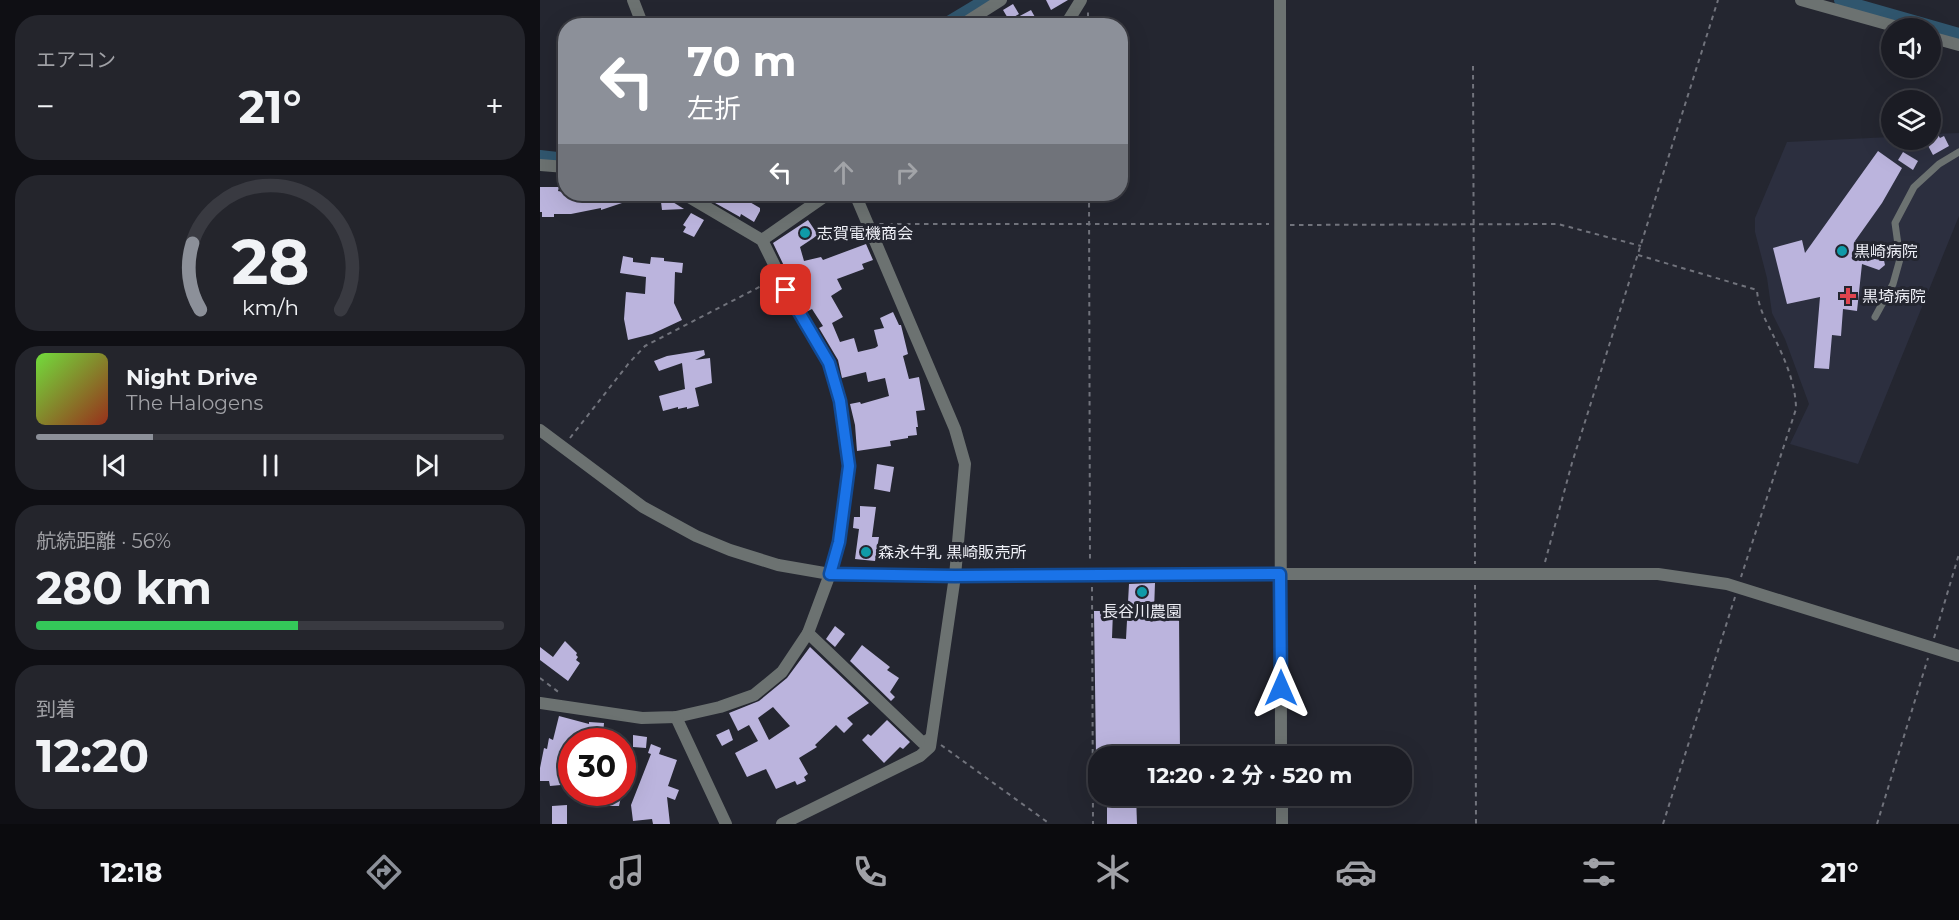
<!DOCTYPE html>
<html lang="ja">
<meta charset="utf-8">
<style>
body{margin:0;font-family:Montserrat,"Noto Sans JP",sans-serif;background:#24252c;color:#f1f3f6;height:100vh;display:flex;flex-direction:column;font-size:22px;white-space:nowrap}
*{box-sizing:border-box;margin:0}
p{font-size:20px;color:#a0a1a6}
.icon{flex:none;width:33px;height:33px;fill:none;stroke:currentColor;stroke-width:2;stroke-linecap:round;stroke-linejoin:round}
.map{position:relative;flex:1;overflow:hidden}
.details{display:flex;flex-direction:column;gap:15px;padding:15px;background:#0f0f14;width:540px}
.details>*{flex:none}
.hud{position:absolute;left:18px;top:18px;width:570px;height:183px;border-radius:24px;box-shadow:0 6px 24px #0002,0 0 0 2px #393a41;background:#8c9099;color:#fff;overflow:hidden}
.controls{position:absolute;left:1341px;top:18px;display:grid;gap:12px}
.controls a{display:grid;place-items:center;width:60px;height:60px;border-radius:50%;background:#1b1c24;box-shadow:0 6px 24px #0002,0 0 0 2px #393a41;font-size:30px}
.speed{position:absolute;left:18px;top:728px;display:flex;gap:12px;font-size:30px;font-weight:700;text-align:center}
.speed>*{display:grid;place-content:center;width:78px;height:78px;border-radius:50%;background:#1b1c24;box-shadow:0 6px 24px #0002,0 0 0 2px #393a41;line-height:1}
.speed .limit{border:9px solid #d22;background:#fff;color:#111}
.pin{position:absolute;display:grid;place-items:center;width:51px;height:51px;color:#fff;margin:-26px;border-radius:12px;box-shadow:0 3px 9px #0006}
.me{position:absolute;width:66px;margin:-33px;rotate:0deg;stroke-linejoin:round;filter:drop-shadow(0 0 4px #0008)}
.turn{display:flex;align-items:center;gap:21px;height:126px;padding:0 30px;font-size:27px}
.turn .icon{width:78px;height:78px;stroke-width:2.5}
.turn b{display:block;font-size:42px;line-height:51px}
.lanes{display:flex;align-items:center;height:57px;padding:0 30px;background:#0003;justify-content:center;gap:30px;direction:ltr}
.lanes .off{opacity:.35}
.big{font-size:45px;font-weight:700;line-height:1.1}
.details .widget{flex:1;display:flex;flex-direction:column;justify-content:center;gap:9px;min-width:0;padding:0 21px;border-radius:24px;background:#24252c}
.details .dial{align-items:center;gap:0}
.dial svg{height:156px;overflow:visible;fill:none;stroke:#393a41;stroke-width:7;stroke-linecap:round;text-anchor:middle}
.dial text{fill:#f1f3f6;stroke:none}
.song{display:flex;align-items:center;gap:18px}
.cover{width:72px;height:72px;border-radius:9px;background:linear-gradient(135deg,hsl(100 70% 55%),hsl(10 70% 35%))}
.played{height:6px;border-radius:3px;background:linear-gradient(90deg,#8c9099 25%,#393a41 25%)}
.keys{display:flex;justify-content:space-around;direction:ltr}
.heat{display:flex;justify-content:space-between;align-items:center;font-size:33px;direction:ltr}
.charge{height:9px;border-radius:4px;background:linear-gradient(90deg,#34c759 56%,#393a41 0)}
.trip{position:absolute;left:548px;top:746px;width:324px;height:60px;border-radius:24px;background:#1b1c24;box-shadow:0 6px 24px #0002,0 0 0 2px #393a41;font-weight:700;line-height:60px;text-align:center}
.tab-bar{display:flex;height:96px;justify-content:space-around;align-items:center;background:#0b0b0e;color:#a0a1a6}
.tab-bar .icon{width:42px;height:42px}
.tab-bar .on{color:#8c9099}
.tab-bar b{font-size:27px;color:#f1f3f6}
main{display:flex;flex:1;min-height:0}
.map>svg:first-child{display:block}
.built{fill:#2c2f3f}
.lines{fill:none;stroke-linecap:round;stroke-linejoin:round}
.canal{stroke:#30566e;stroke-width:12}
.building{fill:#bbb4dd;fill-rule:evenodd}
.path{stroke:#71737c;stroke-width:2;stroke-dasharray:4.5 4.5;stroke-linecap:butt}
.lane{stroke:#6c7271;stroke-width:7}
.street{stroke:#6c7271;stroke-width:12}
.route-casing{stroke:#114b97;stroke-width:15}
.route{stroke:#1a73e8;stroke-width:10}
.culture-dot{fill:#0f9aa8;stroke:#242630;stroke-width:2}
.health-dot{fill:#e0444e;stroke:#242630;stroke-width:2}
.labels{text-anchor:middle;stroke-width:6;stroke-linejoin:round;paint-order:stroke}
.poi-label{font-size:16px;fill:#eeeff6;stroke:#242630;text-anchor:start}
</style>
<main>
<section class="details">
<div class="widget"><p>エアコン</p>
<div class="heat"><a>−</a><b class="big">21°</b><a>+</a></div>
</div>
<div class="widget dial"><svg viewBox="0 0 100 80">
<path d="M14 69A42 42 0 1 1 86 69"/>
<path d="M14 69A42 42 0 0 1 10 35" stroke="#8c9099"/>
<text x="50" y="56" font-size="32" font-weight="700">28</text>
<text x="50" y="72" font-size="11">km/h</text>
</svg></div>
<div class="widget">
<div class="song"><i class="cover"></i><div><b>Night Drive</b><p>The Halogens</p></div></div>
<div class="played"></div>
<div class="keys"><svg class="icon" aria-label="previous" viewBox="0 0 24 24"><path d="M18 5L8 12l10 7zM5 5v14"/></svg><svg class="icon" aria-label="pause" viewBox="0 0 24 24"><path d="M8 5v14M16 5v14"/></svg><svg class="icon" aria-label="next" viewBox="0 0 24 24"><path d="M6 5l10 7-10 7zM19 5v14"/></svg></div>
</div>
<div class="widget"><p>航続距離 · 56%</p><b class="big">280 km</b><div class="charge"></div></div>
<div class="widget"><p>到着</p><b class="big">12:20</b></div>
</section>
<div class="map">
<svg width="1419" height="824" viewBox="0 0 1419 824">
<rect width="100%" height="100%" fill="#242630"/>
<path class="built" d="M 1419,133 L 1419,216 L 1318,464 L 1250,444 L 1269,404 L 1245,339 L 1232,313 L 1227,278 L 1215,232 L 1215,218 L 1247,142 L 1351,137 L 1352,140 L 1390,140 L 1391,134 Z"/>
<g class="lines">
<g class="canal">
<path d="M 1300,0 L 1419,34"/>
<path d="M 402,26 L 445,0"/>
<path d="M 0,156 L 26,159"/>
</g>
</g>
<g class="building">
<path d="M 506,0 L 528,0 L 511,10 Z"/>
<path d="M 473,4 L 479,14 L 469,20 L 463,10 Z"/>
<path d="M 491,10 L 500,26 L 478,26 L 474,19 Z"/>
<path d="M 1398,135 L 1400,138 L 1404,136 L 1409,146 L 1393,155 L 1385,140 L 1390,140 Z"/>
<path d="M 1338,151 L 1362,168 L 1342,203 L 1315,241 L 1325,245 L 1324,249 L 1343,256 L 1345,265 L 1339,270 L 1322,264 L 1317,311 L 1303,309 L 1301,336 L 1292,335 L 1289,369 L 1274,368 L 1280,297 L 1247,304 L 1233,248 L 1262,240 L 1265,253 Z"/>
<path d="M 1363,152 L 1378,161 L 1373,170 L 1358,160 Z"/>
<path d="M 0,187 L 19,187 L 18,191 L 33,194 L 33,196 L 44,194 L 80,194 L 82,203 L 61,210 L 61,208 L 31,214 L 14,214 L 14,217 L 2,217 L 2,212 L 0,212 Z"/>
<path d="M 120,194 L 144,209 L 122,210 Z"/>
<path d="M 159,194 L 196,194 L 220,208 L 220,211 L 214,222 L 201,214 L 200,217 Z"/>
<path d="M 151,213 L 164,220 L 154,237 L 143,232 L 146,227 L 143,225 Z"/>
<path d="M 268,220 L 278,235 L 260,247 L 264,261 L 281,257 L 283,260 L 326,244 L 333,260 L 322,264 L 324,269 L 297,279 L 302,289 L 291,296 L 303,317 L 292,323 L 300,342 L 314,338 L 318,352 L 335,348 L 338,346 L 334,330 L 344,328 L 340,318 L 353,312 L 359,325 L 361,325 L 368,354 L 363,356 L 369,379 L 379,377 L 385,410 L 376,411 L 378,427 L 376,427 L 377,435 L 368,436 L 368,438 L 350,441 L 351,446 L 317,451 L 315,425 L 310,404 L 320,402 L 321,404 L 349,396 L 345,378 L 328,382 L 326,372 L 302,378 L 298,360 L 279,328 L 283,326 L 272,309 L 268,311 L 260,299 L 270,293 L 262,266 L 257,268 L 256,265 L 246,270 L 233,243 Z"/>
<path d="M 83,256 L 93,258 L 93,262 L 110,264 L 111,257 L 124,258 L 124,261 L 143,263 L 142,273 L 135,272 L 134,303 L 142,320 L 112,334 L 88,340 L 84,319 L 86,292 L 105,294 L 106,277 L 80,273 Z"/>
<path d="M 164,350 L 165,355 L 155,360 L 170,358 L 172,383 L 155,388 L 159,406 L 147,409 L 147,407 L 138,409 L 138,407 L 123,411 L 119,396 L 145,389 L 142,363 L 119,371 L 114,361 L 127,356 Z"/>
<path d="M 337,464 L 354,467 L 350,492 L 334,489 Z"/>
<path d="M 320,506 L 336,507 L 332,537 L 339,537 L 335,561 L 315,559 L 319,529 L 313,528 L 314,517 L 320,517 Z"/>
<path d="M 615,583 L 614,611 L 639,611 L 640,756 L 556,756 L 554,611 L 573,611 L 572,638 L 586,639 L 589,584 Z"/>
<path d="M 295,626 L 305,634 L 295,647 L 286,639 Z"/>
<path d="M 25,641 L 37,653 L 36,655 L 38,657 L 36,660 L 40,663 L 28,681 L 0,660 L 0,647 L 13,657 Z"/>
<path d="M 322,645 L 350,667 L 347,670 L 359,678 L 350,692 L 355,697 L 351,701 L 310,661 Z"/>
<path d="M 270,647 L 329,703 L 307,718 L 313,724 L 304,733 L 296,725 L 275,745 L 277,747 L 259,758 L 268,774 L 264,777 L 266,781 L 257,785 L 255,781 L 236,789 L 226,769 L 207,777 L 195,753 L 218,741 L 209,725 L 198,731 L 189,713 L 219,701 L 247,678 ZM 233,707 L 250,726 L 229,740 L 218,718 Z"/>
<path d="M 19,716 L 49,724 L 49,722 L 64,723 L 63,735 L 37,731 L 35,738 L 32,738 L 32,784 L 10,786 L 9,781 L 0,781 L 0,768 L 4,748 L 7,749 L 9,738 L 13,740 Z"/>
<path d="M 347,720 L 370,742 L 363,749 L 360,747 L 344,763 L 322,740 L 328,734 L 331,736 Z"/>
<path d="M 189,729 L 193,740 L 182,746 L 176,735 Z"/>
<path d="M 93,735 L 107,737 L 106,748 L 93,747 Z"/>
<path d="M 111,744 L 121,748 L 119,754 L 137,760 L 128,786 L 139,790 L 135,800 L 127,797 L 130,824 L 113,824 L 112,819 L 93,821 L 91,805 L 111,754 L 108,753 Z"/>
<path d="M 57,792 L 82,792 L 79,806 L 58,806 Z"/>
<path d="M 567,795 L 596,795 L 597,824 L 567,824 Z"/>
<path d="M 27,805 L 27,824 L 12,824 L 12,806 Z"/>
</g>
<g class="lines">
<g class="path">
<path d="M 548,26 L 548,10"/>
<path d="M 933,66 L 935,564"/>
<path d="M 549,194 L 550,563"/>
<path d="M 339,224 L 729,224"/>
<path d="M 750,225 L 1018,224 L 1101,246"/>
<path d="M 1098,255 L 1217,290 C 1218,307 1226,321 1233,335 C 1244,357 1256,384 1256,409 L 1201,577"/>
<path d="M 30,438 L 89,363 L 105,346 L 229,282"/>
<path d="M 1005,562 L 1032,463 L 1178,0"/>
<path d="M 935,585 L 936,824"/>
<path d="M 552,587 L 553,824"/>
<path d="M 1394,638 L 1419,554"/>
<path d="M 0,678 L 21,694"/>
<path d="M 401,745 L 510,824"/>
<path d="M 1123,824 L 1195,597"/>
<path d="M 1337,824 L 1388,658"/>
</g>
<path class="lane" d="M 1335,317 L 1353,284 L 1360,259 L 1355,223 L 1374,187 L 1399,164 L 1419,152"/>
<g class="street">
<path d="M 93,0 L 103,26"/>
<path d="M 740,0 L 741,756"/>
<path d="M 1261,0 L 1361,28"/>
<path d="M 420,26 L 461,0"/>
<path d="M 525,26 L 541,0"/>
<path d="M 1390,37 L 1419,45"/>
<path d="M 0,165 L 26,167"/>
<path d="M 222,240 L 288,194"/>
<path d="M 0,430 L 103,507 L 156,536 L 190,550 L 238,565 L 290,574 L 415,576 L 740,574 L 1118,574 L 1187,584 L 1419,656"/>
<path d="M 268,633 L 383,743 L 391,738"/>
<path d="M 0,703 L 102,718 L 136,717 L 180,707 L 214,695 L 242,672 L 268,633 L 290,574 L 299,542 L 309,466 L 300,401 L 289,363 L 253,303 L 222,240 L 144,194"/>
<path d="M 136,717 L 186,824"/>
<path d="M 742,795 L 742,824"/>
<path d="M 242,824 L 380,756 L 390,747 L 415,576 L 425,464 L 415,429 L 315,194"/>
</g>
</g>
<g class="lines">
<g class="route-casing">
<path id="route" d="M 246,290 L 289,363 L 300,401 L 309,466 L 299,542 L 290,574 L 415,576 L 740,574 L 741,688"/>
</g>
<use href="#route" class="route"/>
</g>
<g class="culture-dot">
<circle cx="265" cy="233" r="6"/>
<circle cx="1302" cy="251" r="6"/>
<circle cx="326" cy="552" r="6"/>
<circle cx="602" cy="592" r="6"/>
</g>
<path class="health-dot" d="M1305 287h6v6h6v6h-6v6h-6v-6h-6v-6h6z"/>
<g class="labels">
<g class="poi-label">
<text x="277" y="239">志賀電機商会</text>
<text x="1314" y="257">黒崎病院</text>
<text x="1322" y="302">黒埼病院</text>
<text x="338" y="558">森永牛乳 黒崎販売所</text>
<text x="602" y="617" text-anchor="middle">長谷川農園</text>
</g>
</g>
</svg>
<div class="controls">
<a><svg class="icon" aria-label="sound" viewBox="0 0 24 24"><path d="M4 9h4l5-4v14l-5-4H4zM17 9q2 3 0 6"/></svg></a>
<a><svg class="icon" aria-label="layers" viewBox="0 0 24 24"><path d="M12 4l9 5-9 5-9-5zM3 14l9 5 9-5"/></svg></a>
</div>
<div class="speed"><div class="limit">30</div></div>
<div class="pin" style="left:246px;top:290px;background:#d93025"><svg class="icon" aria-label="arrive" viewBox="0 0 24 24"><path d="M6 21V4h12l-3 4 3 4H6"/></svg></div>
<svg class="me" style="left:741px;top:688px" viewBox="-20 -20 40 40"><path d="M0-17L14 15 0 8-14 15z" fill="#1a73e8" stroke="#fff" stroke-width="4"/></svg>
<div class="trip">12:20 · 2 分 · 520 m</div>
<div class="hud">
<div class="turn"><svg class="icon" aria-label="left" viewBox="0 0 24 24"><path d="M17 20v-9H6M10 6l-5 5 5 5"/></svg><div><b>70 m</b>左折</div></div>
<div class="lanes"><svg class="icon" aria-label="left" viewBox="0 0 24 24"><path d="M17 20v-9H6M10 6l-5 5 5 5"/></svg><svg class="icon off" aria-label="ahead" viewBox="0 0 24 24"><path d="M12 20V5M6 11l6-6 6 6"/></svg><svg class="icon off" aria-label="right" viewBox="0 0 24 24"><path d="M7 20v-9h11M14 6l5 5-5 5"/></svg></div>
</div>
</div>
</main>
<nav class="tab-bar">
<b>12:18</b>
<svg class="icon on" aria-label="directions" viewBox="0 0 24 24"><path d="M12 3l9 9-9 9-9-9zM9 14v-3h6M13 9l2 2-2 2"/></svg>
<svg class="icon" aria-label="music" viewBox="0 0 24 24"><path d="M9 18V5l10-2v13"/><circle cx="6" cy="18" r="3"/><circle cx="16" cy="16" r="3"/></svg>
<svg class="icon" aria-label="phone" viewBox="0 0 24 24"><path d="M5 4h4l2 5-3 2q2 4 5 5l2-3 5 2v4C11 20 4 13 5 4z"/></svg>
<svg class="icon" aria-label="climate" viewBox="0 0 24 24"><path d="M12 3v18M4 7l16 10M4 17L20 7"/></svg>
<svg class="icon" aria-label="car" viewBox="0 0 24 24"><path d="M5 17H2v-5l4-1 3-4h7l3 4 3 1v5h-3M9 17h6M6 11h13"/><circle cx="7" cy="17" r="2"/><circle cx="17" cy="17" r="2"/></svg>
<svg class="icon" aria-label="filters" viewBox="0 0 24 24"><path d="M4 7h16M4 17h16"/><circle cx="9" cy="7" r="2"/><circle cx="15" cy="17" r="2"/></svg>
<b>21°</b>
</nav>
